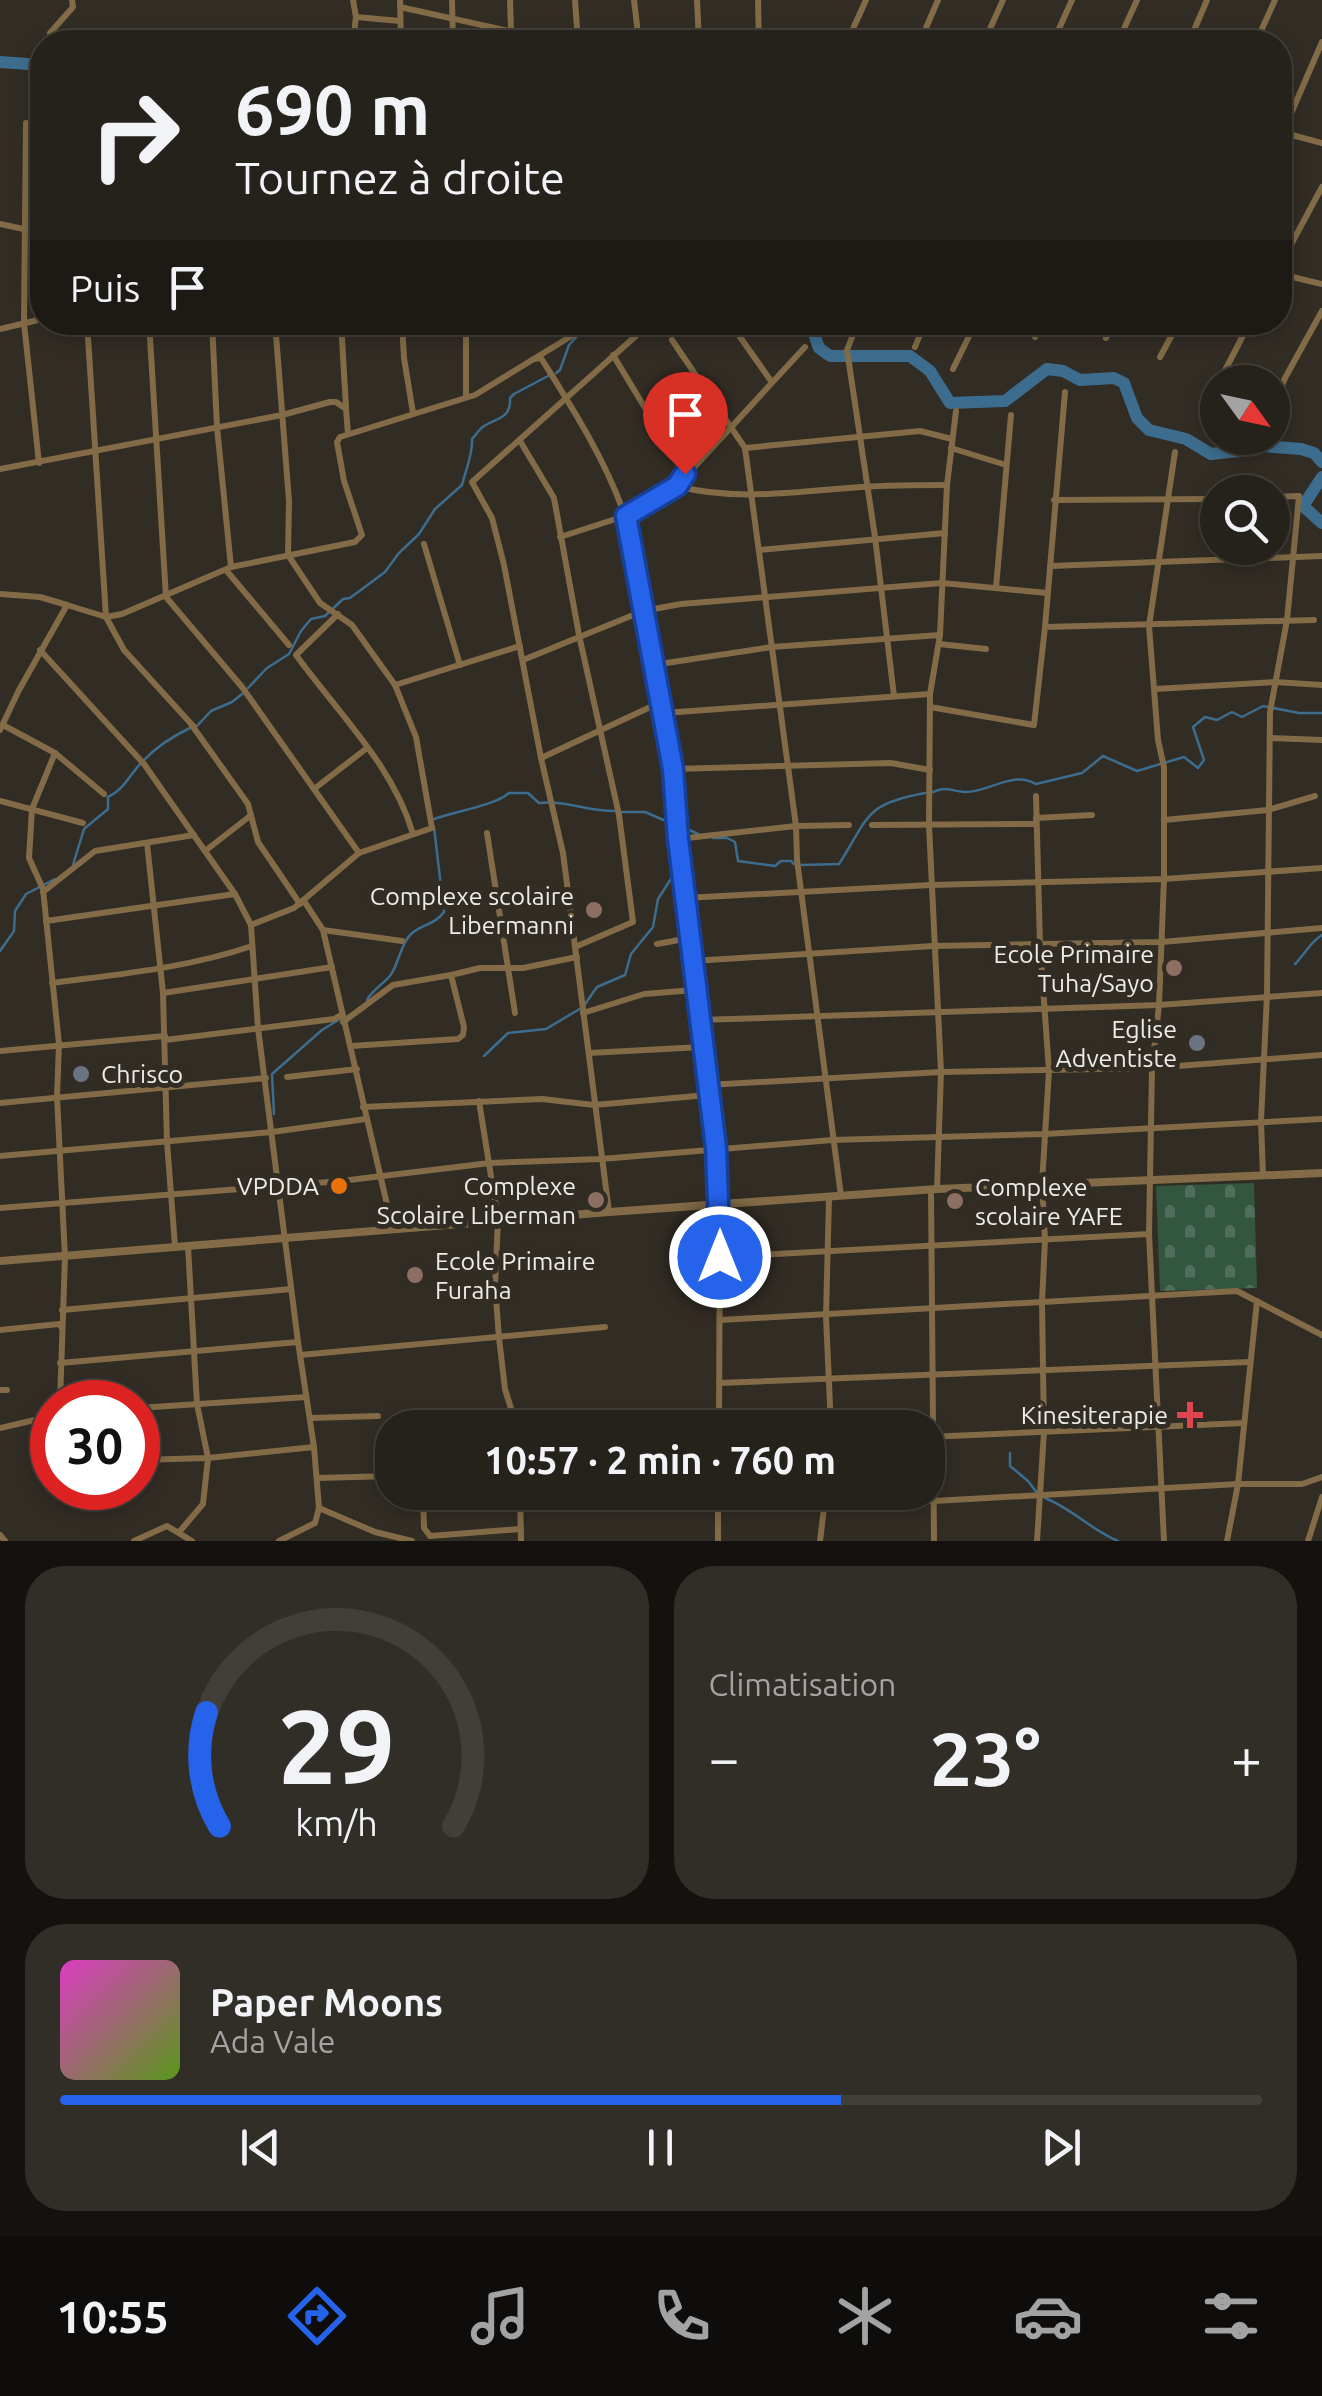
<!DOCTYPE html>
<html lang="fr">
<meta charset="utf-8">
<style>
body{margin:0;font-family:Ubuntu,sans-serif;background:#312e28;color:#f1f3f6;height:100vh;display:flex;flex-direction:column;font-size:38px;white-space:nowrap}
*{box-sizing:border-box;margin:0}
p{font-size:32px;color:#a3a3a3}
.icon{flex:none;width:55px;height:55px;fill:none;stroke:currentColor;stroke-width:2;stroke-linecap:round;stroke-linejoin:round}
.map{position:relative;height:1541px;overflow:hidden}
.side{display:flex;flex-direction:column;gap:25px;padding:25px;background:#14120f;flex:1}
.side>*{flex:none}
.top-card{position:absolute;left:30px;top:30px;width:1262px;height:305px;border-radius:40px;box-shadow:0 5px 15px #0003,0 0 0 2px #423e3a;background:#25211b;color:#f1f3f6;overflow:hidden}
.needle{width:65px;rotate:123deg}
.tools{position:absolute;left:1200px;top:365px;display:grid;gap:20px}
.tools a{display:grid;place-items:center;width:90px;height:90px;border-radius:50%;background:#25211b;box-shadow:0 5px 15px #0003,0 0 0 2px #423e3a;font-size:50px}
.speed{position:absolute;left:30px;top:1380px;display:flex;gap:20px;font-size:50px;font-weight:700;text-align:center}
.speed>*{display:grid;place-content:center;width:130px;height:130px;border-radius:50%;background:#25211b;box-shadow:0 5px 15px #0003,0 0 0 2px #423e3a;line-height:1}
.speed .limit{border:15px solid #d22;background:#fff;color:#111}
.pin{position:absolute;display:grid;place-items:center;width:85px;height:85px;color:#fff;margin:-102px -42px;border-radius:50% 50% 50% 0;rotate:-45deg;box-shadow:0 0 10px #0007}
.pin .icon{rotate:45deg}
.me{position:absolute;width:110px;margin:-55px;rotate:0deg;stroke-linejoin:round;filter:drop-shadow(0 0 8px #0008)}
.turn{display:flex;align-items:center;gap:35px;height:210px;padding:0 40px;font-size:45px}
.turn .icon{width:130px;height:130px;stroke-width:2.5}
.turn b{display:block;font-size:70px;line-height:85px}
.then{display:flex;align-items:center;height:95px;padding:0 40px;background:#0003;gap:20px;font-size:38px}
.big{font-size:75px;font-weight:700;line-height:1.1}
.side .card{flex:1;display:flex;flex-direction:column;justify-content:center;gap:15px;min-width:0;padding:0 35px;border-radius:40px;background:#312e28}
.side .dial{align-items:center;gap:0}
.dial svg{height:260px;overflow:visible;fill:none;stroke:#423e3a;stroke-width:7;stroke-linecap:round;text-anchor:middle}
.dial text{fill:#f1f3f6;stroke:none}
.song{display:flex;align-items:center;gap:30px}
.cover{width:120px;height:120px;border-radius:15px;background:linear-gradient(135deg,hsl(310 70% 55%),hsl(90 70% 35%))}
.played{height:10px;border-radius:5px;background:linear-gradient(90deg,#2563eb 65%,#423e3a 65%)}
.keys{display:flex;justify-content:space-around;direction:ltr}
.heat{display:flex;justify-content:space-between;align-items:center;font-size:55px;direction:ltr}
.side .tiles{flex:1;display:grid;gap:25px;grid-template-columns:1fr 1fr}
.card:last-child{grid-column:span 2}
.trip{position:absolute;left:375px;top:1410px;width:570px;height:100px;border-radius:40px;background:#25211b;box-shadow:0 5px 15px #0003,0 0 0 2px #423e3a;font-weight:700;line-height:100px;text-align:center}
.tab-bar{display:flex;height:160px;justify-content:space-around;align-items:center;background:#0f0d0b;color:#a3a3a3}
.tab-bar .icon{width:70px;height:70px}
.tab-bar .selected{color:#2563eb}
.tab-bar b{font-size:45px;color:#f1f3f6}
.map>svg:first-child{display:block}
.cemetery{fill:url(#cemetery-stones)}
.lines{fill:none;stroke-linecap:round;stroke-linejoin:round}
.stream{stroke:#3d6d8e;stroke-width:2.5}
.river{stroke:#3d6d8e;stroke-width:12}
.minor{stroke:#826b46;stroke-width:6}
.tertiary{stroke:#826b46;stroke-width:8}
.route-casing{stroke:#184099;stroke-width:25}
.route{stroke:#2563eb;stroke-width:18}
.education-dot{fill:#8d6e63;stroke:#312c24;stroke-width:4}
.worship-dot{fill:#6b7280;stroke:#312c24;stroke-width:4}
.food-dot{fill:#e8710a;stroke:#312c24;stroke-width:4}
.health-dot{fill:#e0444e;stroke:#312c24;stroke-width:4}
.labels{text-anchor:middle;stroke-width:10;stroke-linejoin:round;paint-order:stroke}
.poi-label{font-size:25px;fill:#eeeae5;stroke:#312c24;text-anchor:end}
</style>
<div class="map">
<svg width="1322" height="1541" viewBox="0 0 1322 1541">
<defs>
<pattern id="cemetery-stones" width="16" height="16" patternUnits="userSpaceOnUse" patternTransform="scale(2.5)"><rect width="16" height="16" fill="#325640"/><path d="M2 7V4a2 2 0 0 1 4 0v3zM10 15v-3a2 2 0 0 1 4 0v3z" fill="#506e5b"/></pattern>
</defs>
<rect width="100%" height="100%" fill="#312c24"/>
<path class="cemetery" d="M 1254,1183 L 1257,1288 L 1160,1291 L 1156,1186 Z"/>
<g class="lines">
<g class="stream">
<path d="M 556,373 L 560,370 L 569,345 L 590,322"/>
<path d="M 248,688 L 267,668 L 289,654 L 301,631 L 311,619 L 325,616 L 343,599 L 350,598 L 385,572 L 399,553 L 419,534 L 435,509 L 462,485 C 466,469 473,454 472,439 C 476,435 479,429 484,426 C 498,417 511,419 510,398 L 514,394 L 548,376"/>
<path d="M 197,726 L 211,711 L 232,702 L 242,694"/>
<path d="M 933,792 C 947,786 951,791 964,792 C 989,793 1012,770 1036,784 L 1082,773 L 1103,756 L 1137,771 L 1184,757 L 1198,768 L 1204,760 L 1193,727 L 1205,717 L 1217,720 L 1232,712 L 1242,717 L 1263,706 L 1299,713 L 1322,713"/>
<path d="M 622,812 L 645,812 L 675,825"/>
<path d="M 434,819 C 456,811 494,806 509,793 L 528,793 L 539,803 C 564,800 588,811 614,811"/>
<path d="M 681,826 L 698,834"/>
<path d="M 713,838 L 727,838 L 735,842 L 738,861 L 775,866 L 781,861 L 791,861 L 794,864"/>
<path d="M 73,865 L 84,829 L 108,809 L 108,797 C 125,789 129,775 142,762 C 156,747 171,737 190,728"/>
<path d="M 802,865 L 839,864 C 869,817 864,804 925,793"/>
<path d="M 0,951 L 14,931 L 15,911 L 26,894 L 55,879"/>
<path d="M 1295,964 C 1305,954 1310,942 1322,935"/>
<path d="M 367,1000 C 373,989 381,986 389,977 C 399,966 399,946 411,934 C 421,925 436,924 444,912 L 434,827"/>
<path d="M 484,1056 L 508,1033 L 546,1029 L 583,1007 L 597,987 L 625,975 L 631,954 L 653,927 L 658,899 L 676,871 L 674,827"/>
<path d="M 274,1114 L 272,1074 L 322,1030 L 340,1019"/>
<path d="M 1010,1453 L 1010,1466 L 1028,1481 L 1038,1494"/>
<path d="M 1045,1498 C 1073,1509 1091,1530 1118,1541"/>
</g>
<g class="river">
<path d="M 0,62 L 42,65"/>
<path d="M 657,322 L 676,322"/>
<path d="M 719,322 L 733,326 L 770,322"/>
<path d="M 810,322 L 819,348 L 830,356 L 910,356 L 930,371 L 950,403 L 1005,401 L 1047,369 L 1063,371 L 1080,380 L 1114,378 L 1124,383 L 1137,418 L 1149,430 L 1186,439 L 1211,454 L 1238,451 L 1249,445 L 1301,449 L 1314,453 L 1322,462"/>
<path d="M 1322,477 L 1303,506 L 1322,523"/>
</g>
<g class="minor">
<path d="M 353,0 L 356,17 L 353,42"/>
<path d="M 400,0 L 401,42"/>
<path d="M 452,0 L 453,42"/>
<path d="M 510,0 L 511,32"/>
<path d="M 575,0 L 578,42"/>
<path d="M 634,0 L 639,42"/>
<path d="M 697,0 L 699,42"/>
<path d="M 758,0 L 759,42"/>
<path d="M 400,7 L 559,42"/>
<path d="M 356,17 L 400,21"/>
<path d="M 50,33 L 73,7 L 72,0"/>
<path d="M 849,40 L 860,42"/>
<path d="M 847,42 L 866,0"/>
<path d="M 920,42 L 938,0"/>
<path d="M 984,42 L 1003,0"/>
<path d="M 1053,42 L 1072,0"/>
<path d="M 1118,42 L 1137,0"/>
<path d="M 1189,42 L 1207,0"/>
<path d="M 1256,42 L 1275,0"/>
<path d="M 26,123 L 24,323 L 39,463"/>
<path d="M 1281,132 L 1322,143"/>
<path d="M 1280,139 L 1322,42"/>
<path d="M 0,224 L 42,233"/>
<path d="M 1280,265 L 1322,187"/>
<path d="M 1280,274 L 1322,284"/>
<path d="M 87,322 L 106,617 L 124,650 L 194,727"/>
<path d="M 149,322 L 166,597 L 242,687 L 359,853"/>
<path d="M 212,322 L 217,427 L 231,567"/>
<path d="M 341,322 L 346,407"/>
<path d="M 402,322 L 404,358 L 413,413"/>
<path d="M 466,322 L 466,396"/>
<path d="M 858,322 L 847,350 L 875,537 L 894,696"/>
<path d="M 0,329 L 42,319"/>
<path d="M 740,337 L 771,381"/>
<path d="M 1035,337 L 1043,322"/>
<path d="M 1106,338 L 1114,322"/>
<path d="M 672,340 L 745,448 L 796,826 L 797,860 L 841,1196"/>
<path d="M 915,347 L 925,322"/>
<path d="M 613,355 L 685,474"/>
<path d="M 1160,357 L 1179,322"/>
<path d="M 534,359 L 541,358 C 573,409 605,459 625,516 L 673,769 L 678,839 L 715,1149 L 720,1204 L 719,1428"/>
<path d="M 953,369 L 976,322"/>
<path d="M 1219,382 L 1250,322"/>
<path d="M 1205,408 L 1218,385"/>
<path d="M 1272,410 L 1285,378 L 1322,311"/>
<path d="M 520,441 L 554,498 L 579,635 L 619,815 L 633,922 L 575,947"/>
<path d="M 745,448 L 920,431 L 952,439"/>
<path d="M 951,448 L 1006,465"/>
<path d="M 0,469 L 282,415 L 330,402 L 336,402 L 346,409 L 348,434"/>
<path d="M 677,486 C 737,502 800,491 862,487 C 890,485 919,485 947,485"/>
<path d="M 1054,500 L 1218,499"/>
<path d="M 560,537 L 625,516 L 677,486 L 805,347"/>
<path d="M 424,544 L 460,665"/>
<path d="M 759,550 L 945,533"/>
<path d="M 1050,566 L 1322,556"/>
<path d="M 226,570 L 289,645"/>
<path d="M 996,588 L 1011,415"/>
<path d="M 0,594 L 40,597 L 67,605"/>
<path d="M 338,614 L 296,655 C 338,713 393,765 413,834"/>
<path d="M 1045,627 L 1314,620"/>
<path d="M 939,644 L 986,649"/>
<path d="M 40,650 L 144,764 L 235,894 L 251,925 L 258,1028 L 298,1342 L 314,1447 L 319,1508 L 315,1523 L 279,1541"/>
<path d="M 523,660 L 643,611 L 681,604 L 942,583 L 1047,593"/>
<path d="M 653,665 L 772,647 L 940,635"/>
<path d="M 395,685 L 520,646"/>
<path d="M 1155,689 L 1275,682 L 1322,685"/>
<path d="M 930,707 L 1034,725 L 1045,627 L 1065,392"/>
<path d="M 664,713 L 930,694"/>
<path d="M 191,724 L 248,804 L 258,842 L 300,904"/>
<path d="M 3,725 L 55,753 L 104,794"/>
<path d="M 0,730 L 19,690 L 67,605 L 106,617 L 122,614 L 231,567 L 355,542 L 362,535 L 344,481 L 337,442 L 340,437 L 475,395 L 573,335"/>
<path d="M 1270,738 L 1322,740"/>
<path d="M 55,753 L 32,809 L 29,858 L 43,889 L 59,1044 L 57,1097 L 65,1257 L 60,1402"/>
<path d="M 541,758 L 661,702"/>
<path d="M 673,769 L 891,763 L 930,770"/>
<path d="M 314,789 L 367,748"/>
<path d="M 1036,796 L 1040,945 L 1049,1071 L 1042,1184 L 1045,1240 L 1042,1302 L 1044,1432 L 1037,1541"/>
<path d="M 0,801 L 83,823"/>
<path d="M 1036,818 L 1092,815"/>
<path d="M 1164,820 L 1268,810 L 1315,796"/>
<path d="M 872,825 L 1036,824"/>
<path d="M 487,833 L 515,1013"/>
<path d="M 678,839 L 796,826 L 849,825"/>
<path d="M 147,843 L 163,993 L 167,1142 L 175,1246"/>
<path d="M 205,851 L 250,816"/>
<path d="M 43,892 L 95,851 L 194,835"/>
<path d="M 685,898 L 931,885 L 1164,879 L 1322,868"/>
<path d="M 304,901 L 323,930 L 393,1230"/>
<path d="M 46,921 L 235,894"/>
<path d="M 251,925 L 294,908 L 359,853 L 432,828 L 416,737 L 395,685 L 352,625 L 320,603 L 288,555 L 289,501 L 275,322"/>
<path d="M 323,930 L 402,941"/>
<path d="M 657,944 L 690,938"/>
<path d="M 692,961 L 933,946 L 1162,942 L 1322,928"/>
<path d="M 52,983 C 120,974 187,968 252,946"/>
<path d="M 163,993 L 332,967"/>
<path d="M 583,1013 L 644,994 L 695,990"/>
<path d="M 699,1020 L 1159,1005 L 1322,993"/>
<path d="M 343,1022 L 393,985 L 451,975"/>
<path d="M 165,1040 L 334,1019 L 341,1015"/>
<path d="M 351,1046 L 458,1039 L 463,1035 L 464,1027 L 451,975 L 480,968 L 523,968 L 577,957"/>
<path d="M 0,1051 L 165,1036"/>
<path d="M 589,1053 L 702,1047"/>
<path d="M 287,1077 L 357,1069"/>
<path d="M 707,1085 L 941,1072 L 1152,1068 L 1322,1055"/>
<path d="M 479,1101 L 498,1220 L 495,1285 L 499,1338 L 505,1389 L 517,1428"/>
<path d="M 0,1103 L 266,1078"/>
<path d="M 363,1107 L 542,1099 L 594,1105 L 708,1095"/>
<path d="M 0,1156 L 272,1132 L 366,1119"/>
<path d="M 1263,1176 L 1261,1121 L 1267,995 L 1270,712 L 1287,620 L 1299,496 L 1272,497"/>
<path d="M 937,1189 L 941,1072 L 929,825 L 930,694 L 940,635 L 947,485 L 956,411"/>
<path d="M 931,1190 L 934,1541"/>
<path d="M 829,1198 L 826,1316 L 831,1428"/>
<path d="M 0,1208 L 341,1181 L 490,1163 L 601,1159 L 832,1140 L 1044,1134 L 1322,1119"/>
<path d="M 609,1212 L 563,853 L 541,758 L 504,565 L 492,518 L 472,482 L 638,334"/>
<path d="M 719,1257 L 1149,1234"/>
<path d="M 62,1310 L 291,1289"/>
<path d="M 720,1320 L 1237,1291 L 1322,1335"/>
<path d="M 0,1330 L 59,1324 L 62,1328"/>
<path d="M 300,1355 L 605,1327"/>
<path d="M 60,1363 L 298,1342"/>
<path d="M 719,1383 L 1250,1362"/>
<path d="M 0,1390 L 7,1390"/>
<path d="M 138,1408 L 306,1397"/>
<path d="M 310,1418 L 378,1416"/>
<path d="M 0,1428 L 52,1416"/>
<path d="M 928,1437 L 1244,1423"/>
<path d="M 138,1460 L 208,1458 L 314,1447"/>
<path d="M 317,1478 L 392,1476"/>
<path d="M 423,1492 L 424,1528 L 430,1536 L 521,1529"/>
<path d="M 520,1492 L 521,1541"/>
<path d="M 718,1505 L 934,1501 L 1238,1484 L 1302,1484 L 1322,1477"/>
<path d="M 319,1508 L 375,1532 L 412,1541"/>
<path d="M 180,1531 L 203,1504 L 208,1458 L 197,1404 L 188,1246"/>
<path d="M 0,1535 L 5,1541"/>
<path d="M 134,1541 L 167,1526 L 192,1541"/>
<path d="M 718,1541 L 718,1492"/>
<path d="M 820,1541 L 826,1492"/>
<path d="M 1164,1541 L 1149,1234 L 1152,1068 L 1159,1005 L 1164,879 L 1164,767 L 1158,740 L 1149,626 L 1175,452"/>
<path d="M 1227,1541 L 1238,1484 L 1257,1301"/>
<path d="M 1308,1541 L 1322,1497"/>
</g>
<path class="tertiary" d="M 0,1261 L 609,1212 L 937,1189 L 1322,1173"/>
</g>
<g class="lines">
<g class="route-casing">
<path id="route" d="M 685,474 L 677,486 L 626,516 L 673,769 L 678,839 L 716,1148 L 720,1257"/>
</g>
<use href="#route" class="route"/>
</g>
<g class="education-dot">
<circle cx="594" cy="910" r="10"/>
<circle cx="1174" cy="968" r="10"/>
<circle cx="596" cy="1200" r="10"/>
<circle cx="955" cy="1201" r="10"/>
<circle cx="415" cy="1275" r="10"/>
</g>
<g class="worship-dot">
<circle cx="1197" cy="1043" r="10"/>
<circle cx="81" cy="1074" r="10"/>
</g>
<circle class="food-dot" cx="339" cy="1186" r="10"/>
<path class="health-dot" d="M1185 1400h10v10h10v10h-10v10h-10v-10h-10v-10h10z"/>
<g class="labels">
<g class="poi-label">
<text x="574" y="905">Complexe scolaire<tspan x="574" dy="29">Libermanni</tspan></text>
<text x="1154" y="963">Ecole Primaire<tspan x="1154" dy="29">Tuha/Sayo</tspan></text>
<text x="1177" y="1038">Eglise<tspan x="1177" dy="29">Adventiste</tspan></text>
<text x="101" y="1083" text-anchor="start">Chrisco</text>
<text x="319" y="1195">VPDDA</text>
<text x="576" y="1195">Complexe<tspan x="576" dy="29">Scolaire Liberman</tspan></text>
<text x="975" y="1196" text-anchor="start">Complexe<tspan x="975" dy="29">scolaire YAFE</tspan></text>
<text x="435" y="1270" text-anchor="start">Ecole Primaire<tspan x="435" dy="29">Furaha</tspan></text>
<text x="1168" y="1424">Kinesiterapie</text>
</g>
</g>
</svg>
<div class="tools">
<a><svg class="needle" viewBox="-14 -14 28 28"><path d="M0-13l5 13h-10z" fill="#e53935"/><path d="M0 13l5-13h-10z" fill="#a3a3a3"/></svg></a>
<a><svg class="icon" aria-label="search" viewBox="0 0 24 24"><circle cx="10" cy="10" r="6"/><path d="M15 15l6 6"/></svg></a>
</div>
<div class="speed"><div class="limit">30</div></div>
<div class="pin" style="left:685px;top:474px;background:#d93025"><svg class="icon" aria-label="arrive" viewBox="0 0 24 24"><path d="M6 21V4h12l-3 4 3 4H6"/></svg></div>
<svg class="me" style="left:720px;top:1257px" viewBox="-20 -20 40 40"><circle r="17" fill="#2563eb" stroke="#fff" stroke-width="3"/><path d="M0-11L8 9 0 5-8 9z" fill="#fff"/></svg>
<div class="trip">10:57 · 2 min · 760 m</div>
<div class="top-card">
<div class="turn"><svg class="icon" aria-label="right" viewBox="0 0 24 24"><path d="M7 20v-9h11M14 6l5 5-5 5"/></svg><div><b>690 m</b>Tournez à droite</div></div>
<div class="then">Puis<svg class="icon" aria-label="arrive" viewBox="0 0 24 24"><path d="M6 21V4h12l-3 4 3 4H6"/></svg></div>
</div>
</div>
<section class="side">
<div class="tiles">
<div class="card dial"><svg viewBox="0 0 100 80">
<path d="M14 69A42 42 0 1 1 86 69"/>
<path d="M14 69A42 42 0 0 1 10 34" stroke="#2563eb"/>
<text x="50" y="56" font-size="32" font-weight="700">29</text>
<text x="50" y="72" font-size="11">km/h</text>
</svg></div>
<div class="card"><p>Climatisation</p>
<div class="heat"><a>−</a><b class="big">23°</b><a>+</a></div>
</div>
<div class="card">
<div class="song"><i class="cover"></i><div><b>Paper Moons</b><p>Ada Vale</p></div></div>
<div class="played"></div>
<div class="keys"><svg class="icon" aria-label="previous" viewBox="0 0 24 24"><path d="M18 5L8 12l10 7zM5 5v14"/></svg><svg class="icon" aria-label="pause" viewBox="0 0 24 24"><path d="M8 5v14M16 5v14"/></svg><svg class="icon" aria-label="next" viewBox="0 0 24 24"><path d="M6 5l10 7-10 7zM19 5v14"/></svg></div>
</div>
</div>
</section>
<nav class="tab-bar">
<b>10:55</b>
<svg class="icon selected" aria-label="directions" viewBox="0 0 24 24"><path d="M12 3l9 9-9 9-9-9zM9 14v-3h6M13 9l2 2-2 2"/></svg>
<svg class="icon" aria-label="music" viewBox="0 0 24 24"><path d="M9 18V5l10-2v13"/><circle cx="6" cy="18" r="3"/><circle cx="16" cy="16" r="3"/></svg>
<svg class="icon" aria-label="phone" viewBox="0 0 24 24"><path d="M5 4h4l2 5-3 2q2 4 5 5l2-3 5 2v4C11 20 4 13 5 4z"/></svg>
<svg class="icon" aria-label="climate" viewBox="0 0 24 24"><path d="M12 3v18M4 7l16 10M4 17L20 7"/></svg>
<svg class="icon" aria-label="car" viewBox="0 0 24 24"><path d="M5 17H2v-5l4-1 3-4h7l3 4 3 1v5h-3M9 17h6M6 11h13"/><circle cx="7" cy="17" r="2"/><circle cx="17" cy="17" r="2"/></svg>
<svg class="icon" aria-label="filters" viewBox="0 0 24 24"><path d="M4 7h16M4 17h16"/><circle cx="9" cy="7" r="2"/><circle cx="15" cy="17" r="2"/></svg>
</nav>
